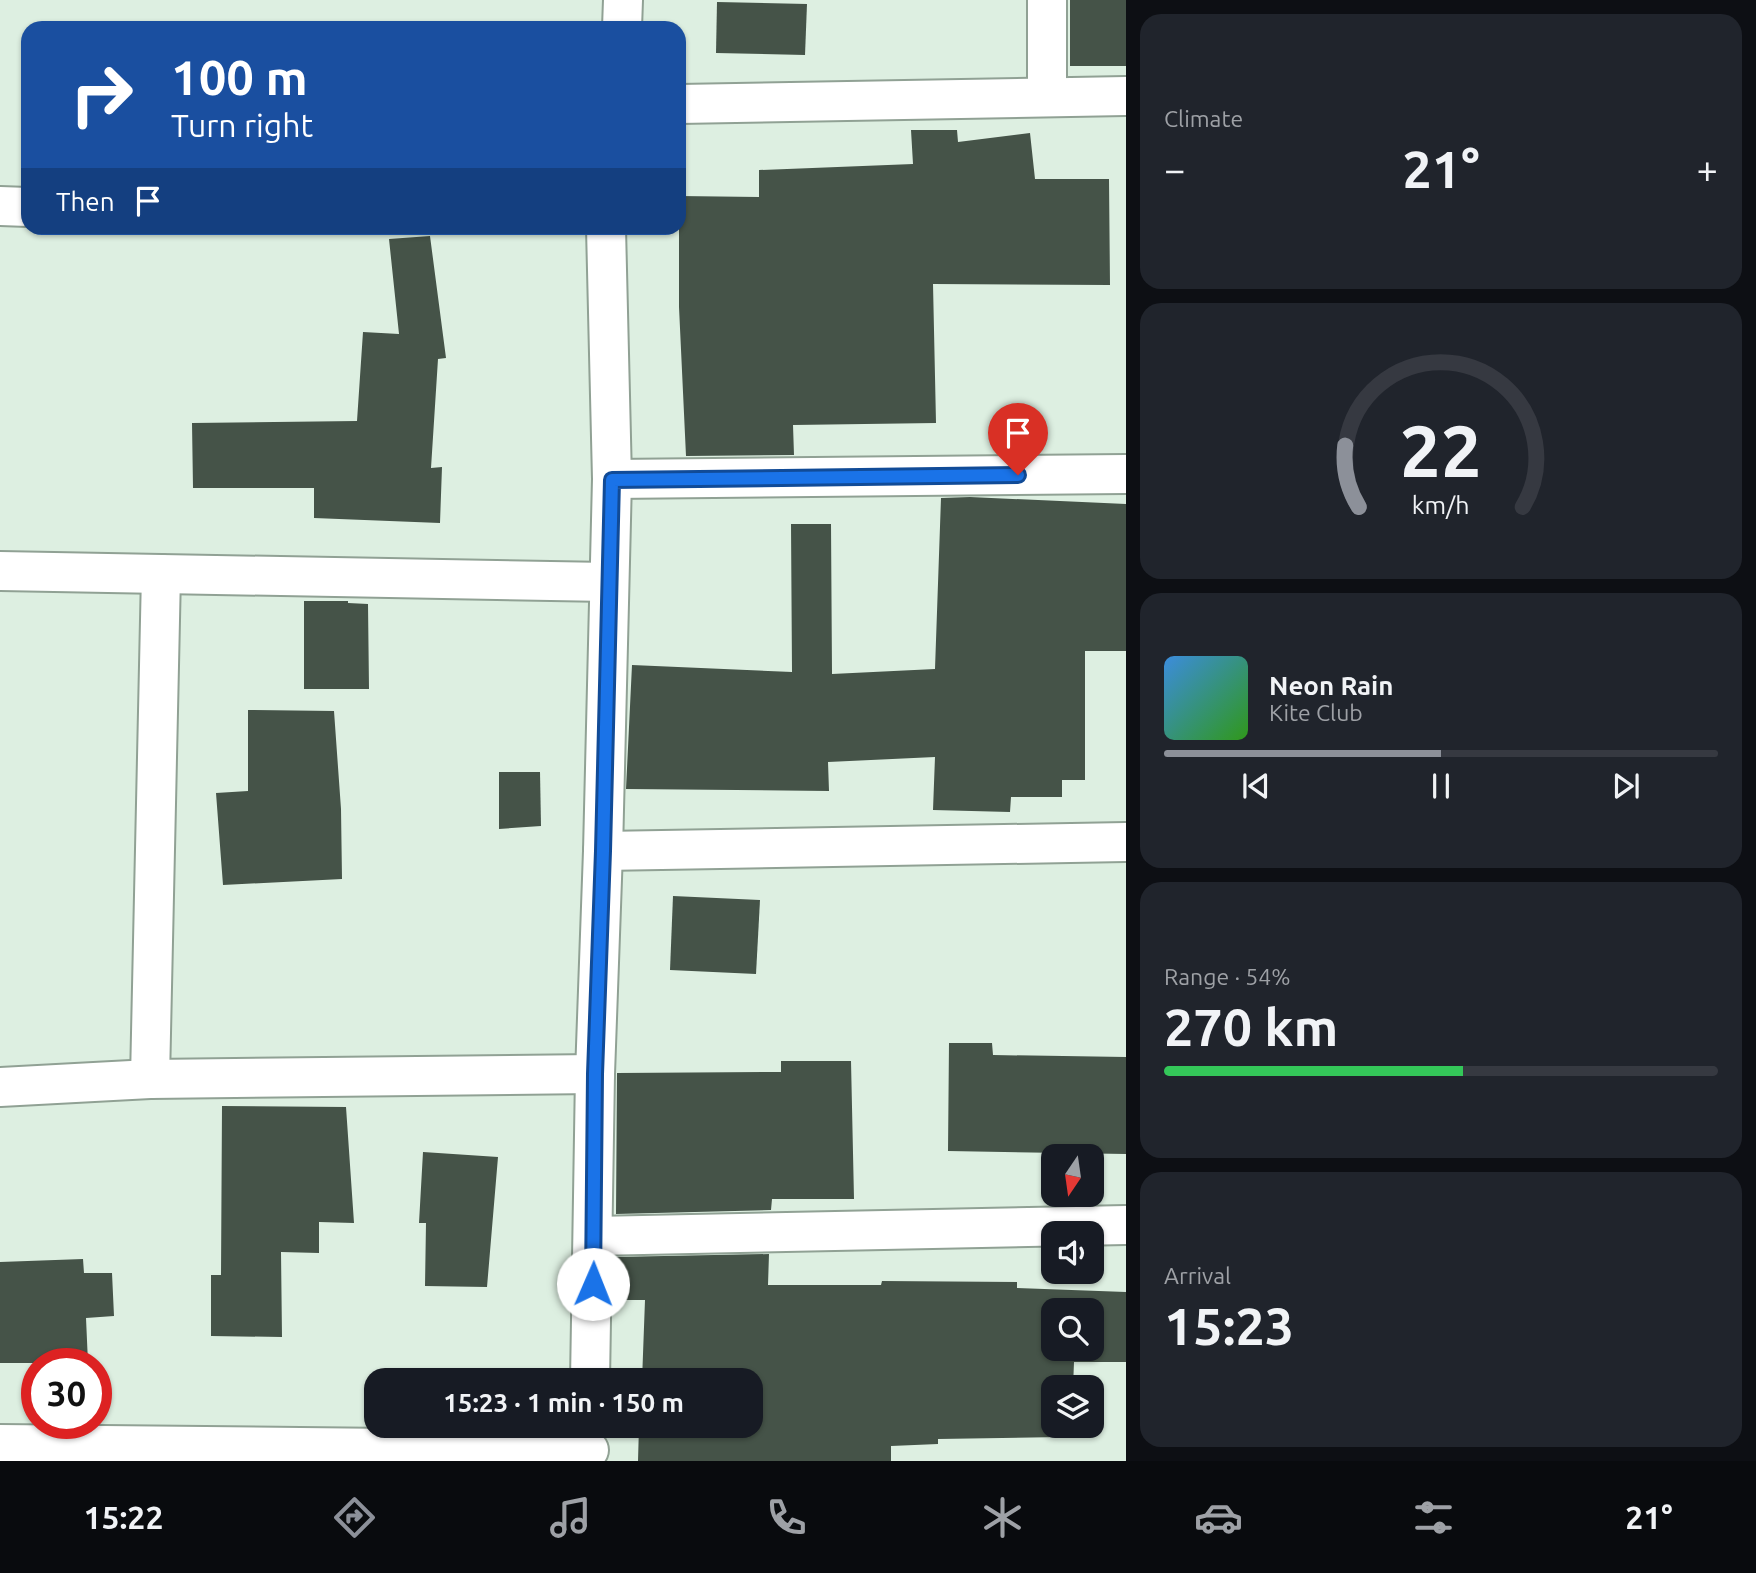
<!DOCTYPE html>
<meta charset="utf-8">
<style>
body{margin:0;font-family:Ubuntu,sans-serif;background:#20242c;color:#f1f3f6;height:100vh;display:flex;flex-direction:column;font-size:26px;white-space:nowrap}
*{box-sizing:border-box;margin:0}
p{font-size:23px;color:#9ea1a6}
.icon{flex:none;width:38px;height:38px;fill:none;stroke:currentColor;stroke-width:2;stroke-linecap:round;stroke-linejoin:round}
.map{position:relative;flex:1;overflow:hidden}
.drawer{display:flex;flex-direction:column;gap:14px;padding:14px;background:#0d0f14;width:630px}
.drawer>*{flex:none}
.top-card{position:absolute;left:21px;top:21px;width:665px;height:214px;border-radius:21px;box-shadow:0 2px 5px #0004;background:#1a4fa0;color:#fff;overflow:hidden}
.needle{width:46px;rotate:193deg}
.buttons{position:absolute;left:1041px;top:1144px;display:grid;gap:14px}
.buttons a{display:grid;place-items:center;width:63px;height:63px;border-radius:14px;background:#171b24;box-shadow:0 2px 5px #0004;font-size:35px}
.speed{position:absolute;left:21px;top:1348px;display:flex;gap:14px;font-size:35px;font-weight:700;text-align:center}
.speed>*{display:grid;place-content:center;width:91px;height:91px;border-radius:50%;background:#171b24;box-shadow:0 2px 5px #0004;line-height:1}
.speed .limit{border:10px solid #d22;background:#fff;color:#111}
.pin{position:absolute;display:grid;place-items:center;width:60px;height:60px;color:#fff;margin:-72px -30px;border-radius:50% 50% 50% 0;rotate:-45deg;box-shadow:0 0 7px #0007}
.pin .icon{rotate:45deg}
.me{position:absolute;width:77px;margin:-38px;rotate:1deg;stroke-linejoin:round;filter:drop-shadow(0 0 5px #0008)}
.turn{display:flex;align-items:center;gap:24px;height:147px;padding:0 35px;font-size:32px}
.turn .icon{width:91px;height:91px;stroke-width:2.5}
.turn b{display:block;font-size:49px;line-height:60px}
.then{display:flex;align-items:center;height:66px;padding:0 35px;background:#0003;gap:14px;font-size:26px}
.big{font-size:52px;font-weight:700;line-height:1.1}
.drawer .tile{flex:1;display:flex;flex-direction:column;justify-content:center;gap:10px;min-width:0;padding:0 24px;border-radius:21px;background:#20242c}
.drawer .dial{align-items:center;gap:0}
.dial svg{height:182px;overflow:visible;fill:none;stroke:#363941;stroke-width:7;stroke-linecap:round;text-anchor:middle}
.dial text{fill:#f1f3f6;stroke:none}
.song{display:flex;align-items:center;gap:21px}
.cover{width:84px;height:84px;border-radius:10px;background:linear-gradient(135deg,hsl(210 70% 55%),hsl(110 70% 35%))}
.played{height:7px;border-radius:4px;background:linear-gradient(90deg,#8c9099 50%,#363941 50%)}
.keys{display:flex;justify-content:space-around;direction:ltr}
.heat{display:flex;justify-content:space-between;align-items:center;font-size:38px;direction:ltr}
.charge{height:10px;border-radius:5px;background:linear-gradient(90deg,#34c759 54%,#363941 0)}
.trip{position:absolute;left:364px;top:1368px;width:399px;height:70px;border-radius:21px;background:#171b24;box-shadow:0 2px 5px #0004;font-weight:700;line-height:70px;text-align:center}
.dock{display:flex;height:112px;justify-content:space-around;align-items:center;background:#090b0e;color:#9ea1a6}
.dock .icon{width:49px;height:49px}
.dock .current{color:#8c9099}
.dock b{font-size:32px;color:#f1f3f6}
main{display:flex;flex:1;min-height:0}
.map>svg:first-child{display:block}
.building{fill:#455348;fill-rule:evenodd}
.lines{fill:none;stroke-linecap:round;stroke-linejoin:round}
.minor-casing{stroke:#90a194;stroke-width:42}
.minor{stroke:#fff;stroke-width:38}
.route-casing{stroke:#114b97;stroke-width:18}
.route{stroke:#1a73e8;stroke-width:12}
</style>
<main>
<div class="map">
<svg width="1126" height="1461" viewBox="0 0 1126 1461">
<rect width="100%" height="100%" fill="#ddefe1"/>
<g class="building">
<rect x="1070" y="0" width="56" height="66"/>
<path d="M 717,2 L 807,4 L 805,55 L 716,53 Z"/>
<path d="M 911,130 L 957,130 L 958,142 L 1030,133 L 1035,179 L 1109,179 L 1110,285 L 933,284 L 936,423 L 793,425 L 794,455 L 686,456 L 679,307 L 679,196 L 759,197 L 759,170 L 913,164 Z"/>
<path d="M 430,236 L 446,358 L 438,359 L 431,468 L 442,467 L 440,523 L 314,518 L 314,488 L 193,488 L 192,423 L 357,421 L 363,332 L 399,334 L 389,239 Z"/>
<path d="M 970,497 L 1126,504 L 1126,651 L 1085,651 L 1085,780 L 1062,780 L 1062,797 L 1011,797 L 1010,812 L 933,810 L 935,757 L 828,762 L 829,791 L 626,789 L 632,665 L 792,672 L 791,524 L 831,524 L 832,674 L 935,669 L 941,498 Z"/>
<path d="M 304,601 L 348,601 L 348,603 L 368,604 L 369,689 L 304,689 Z"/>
<path d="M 248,710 L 334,711 L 341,809 L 342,879 L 223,885 L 216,793 L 248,791 Z"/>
<path d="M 499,772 L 540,772 L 541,826 L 499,829 Z"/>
<path d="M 673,896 L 760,900 L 756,974 L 670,970 Z"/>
<path d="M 949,1043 L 992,1043 L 993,1055 L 1126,1057 L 1126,1154 L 948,1151 Z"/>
<path d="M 781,1061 L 851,1061 L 854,1199 L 772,1199 L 771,1210 L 616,1214 L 617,1073 L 781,1072 Z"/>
<path d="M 222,1106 L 346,1107 L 354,1223 L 319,1222 L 319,1253 L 281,1252 L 282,1337 L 211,1336 L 211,1275 L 221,1275 Z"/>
<path d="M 423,1152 L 498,1157 L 487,1287 L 425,1286 L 426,1223 L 419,1223 Z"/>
<path d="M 769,1254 L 768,1285 L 881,1285 L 882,1281 L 1017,1282 L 1017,1288 L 1126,1292 L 1126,1362 L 1074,1362 L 1073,1388 L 1054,1388 L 1054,1426 L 1062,1426 L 1062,1437 L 938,1439 L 938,1444 L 891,1446 L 891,1461 L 638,1461 L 639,1426 L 751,1426 L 751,1381 L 642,1381 L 645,1300 L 613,1300 L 614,1257 ZM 1054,1311 L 1092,1311 L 1092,1349 L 1054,1349 Z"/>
<path d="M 83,1259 L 84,1273 L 112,1273 L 114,1316 L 86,1318 L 88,1363 L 0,1363 L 0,1262 Z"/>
</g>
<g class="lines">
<g class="minor-casing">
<g id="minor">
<path d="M 1047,0 L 1047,96"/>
<path d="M 622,28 L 623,0"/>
<path d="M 679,104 L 1126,96"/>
<path d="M 0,206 L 28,207"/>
<path d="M 612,479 L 1126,474"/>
<path d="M 0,571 L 608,582"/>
<path d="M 603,851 L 1126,842"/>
<path d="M 150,1079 L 161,574"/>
<path d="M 0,1087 L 150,1079 L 595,1074"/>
<path d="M 594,1236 L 1126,1225"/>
<path d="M 590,1381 L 595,1074 L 603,851 L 612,479 L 606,228"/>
<path d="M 0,1444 L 589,1450"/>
</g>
</g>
<use href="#minor" class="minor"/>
</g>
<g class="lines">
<g class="route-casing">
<path id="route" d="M 593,1284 L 595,1074 L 603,851 L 612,480 L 1018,475"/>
</g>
<use href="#route" class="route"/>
</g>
</svg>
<div class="buttons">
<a><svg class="needle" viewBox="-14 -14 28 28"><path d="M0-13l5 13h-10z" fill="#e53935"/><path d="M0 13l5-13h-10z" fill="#9ea1a6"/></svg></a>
<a><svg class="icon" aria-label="sound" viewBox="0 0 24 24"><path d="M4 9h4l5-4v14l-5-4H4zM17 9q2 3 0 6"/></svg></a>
<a><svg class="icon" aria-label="search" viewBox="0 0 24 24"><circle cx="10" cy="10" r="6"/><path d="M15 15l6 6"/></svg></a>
<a><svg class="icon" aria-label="layers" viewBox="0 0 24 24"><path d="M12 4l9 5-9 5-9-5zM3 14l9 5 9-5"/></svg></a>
</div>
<div class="speed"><div class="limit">30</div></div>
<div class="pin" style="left:1018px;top:475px;background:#d93025"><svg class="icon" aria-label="arrive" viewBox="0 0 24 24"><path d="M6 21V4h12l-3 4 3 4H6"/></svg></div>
<svg class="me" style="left:593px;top:1284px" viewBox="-20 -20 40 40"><circle r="19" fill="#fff"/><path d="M0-13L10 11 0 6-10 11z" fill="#1a73e8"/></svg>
<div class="trip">15:23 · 1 min · 150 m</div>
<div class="top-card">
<div class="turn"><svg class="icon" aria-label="right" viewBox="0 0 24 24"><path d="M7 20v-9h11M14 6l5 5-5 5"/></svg><div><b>100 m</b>Turn right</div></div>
<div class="then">Then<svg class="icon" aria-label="arrive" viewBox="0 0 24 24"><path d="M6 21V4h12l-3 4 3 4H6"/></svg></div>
</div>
</div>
<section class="drawer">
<div class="tile"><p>Climate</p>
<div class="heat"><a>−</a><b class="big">21°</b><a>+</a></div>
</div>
<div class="tile dial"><svg viewBox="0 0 100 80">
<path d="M14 69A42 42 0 1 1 86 69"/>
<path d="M14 69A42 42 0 0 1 8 42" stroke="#8c9099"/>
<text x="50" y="56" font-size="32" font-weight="700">22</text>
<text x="50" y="72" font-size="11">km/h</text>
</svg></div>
<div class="tile">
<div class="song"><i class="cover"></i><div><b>Neon Rain</b><p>Kite Club</p></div></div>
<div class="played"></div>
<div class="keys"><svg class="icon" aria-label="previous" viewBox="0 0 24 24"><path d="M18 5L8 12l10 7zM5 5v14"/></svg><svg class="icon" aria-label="pause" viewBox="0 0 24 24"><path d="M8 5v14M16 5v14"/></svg><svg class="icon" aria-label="next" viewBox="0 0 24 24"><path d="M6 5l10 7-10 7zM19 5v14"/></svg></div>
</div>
<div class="tile"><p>Range · 54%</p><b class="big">270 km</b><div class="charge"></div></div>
<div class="tile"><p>Arrival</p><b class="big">15:23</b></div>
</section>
</main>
<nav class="dock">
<b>15:22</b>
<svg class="icon current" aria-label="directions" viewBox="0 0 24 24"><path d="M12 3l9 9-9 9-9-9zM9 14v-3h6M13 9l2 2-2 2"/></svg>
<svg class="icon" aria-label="music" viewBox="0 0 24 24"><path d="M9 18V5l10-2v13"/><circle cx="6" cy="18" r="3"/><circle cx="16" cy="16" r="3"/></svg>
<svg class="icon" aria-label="phone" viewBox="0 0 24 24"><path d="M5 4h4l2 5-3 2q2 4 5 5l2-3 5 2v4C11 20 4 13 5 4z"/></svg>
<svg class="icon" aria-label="climate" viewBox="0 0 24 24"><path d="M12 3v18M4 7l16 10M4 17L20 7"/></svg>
<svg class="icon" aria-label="car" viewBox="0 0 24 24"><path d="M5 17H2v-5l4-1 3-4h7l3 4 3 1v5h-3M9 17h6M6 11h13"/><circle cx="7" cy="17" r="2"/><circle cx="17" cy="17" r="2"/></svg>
<svg class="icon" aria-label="filters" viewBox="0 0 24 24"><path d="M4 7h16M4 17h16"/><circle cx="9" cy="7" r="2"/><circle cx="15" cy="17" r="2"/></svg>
<b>21°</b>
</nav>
